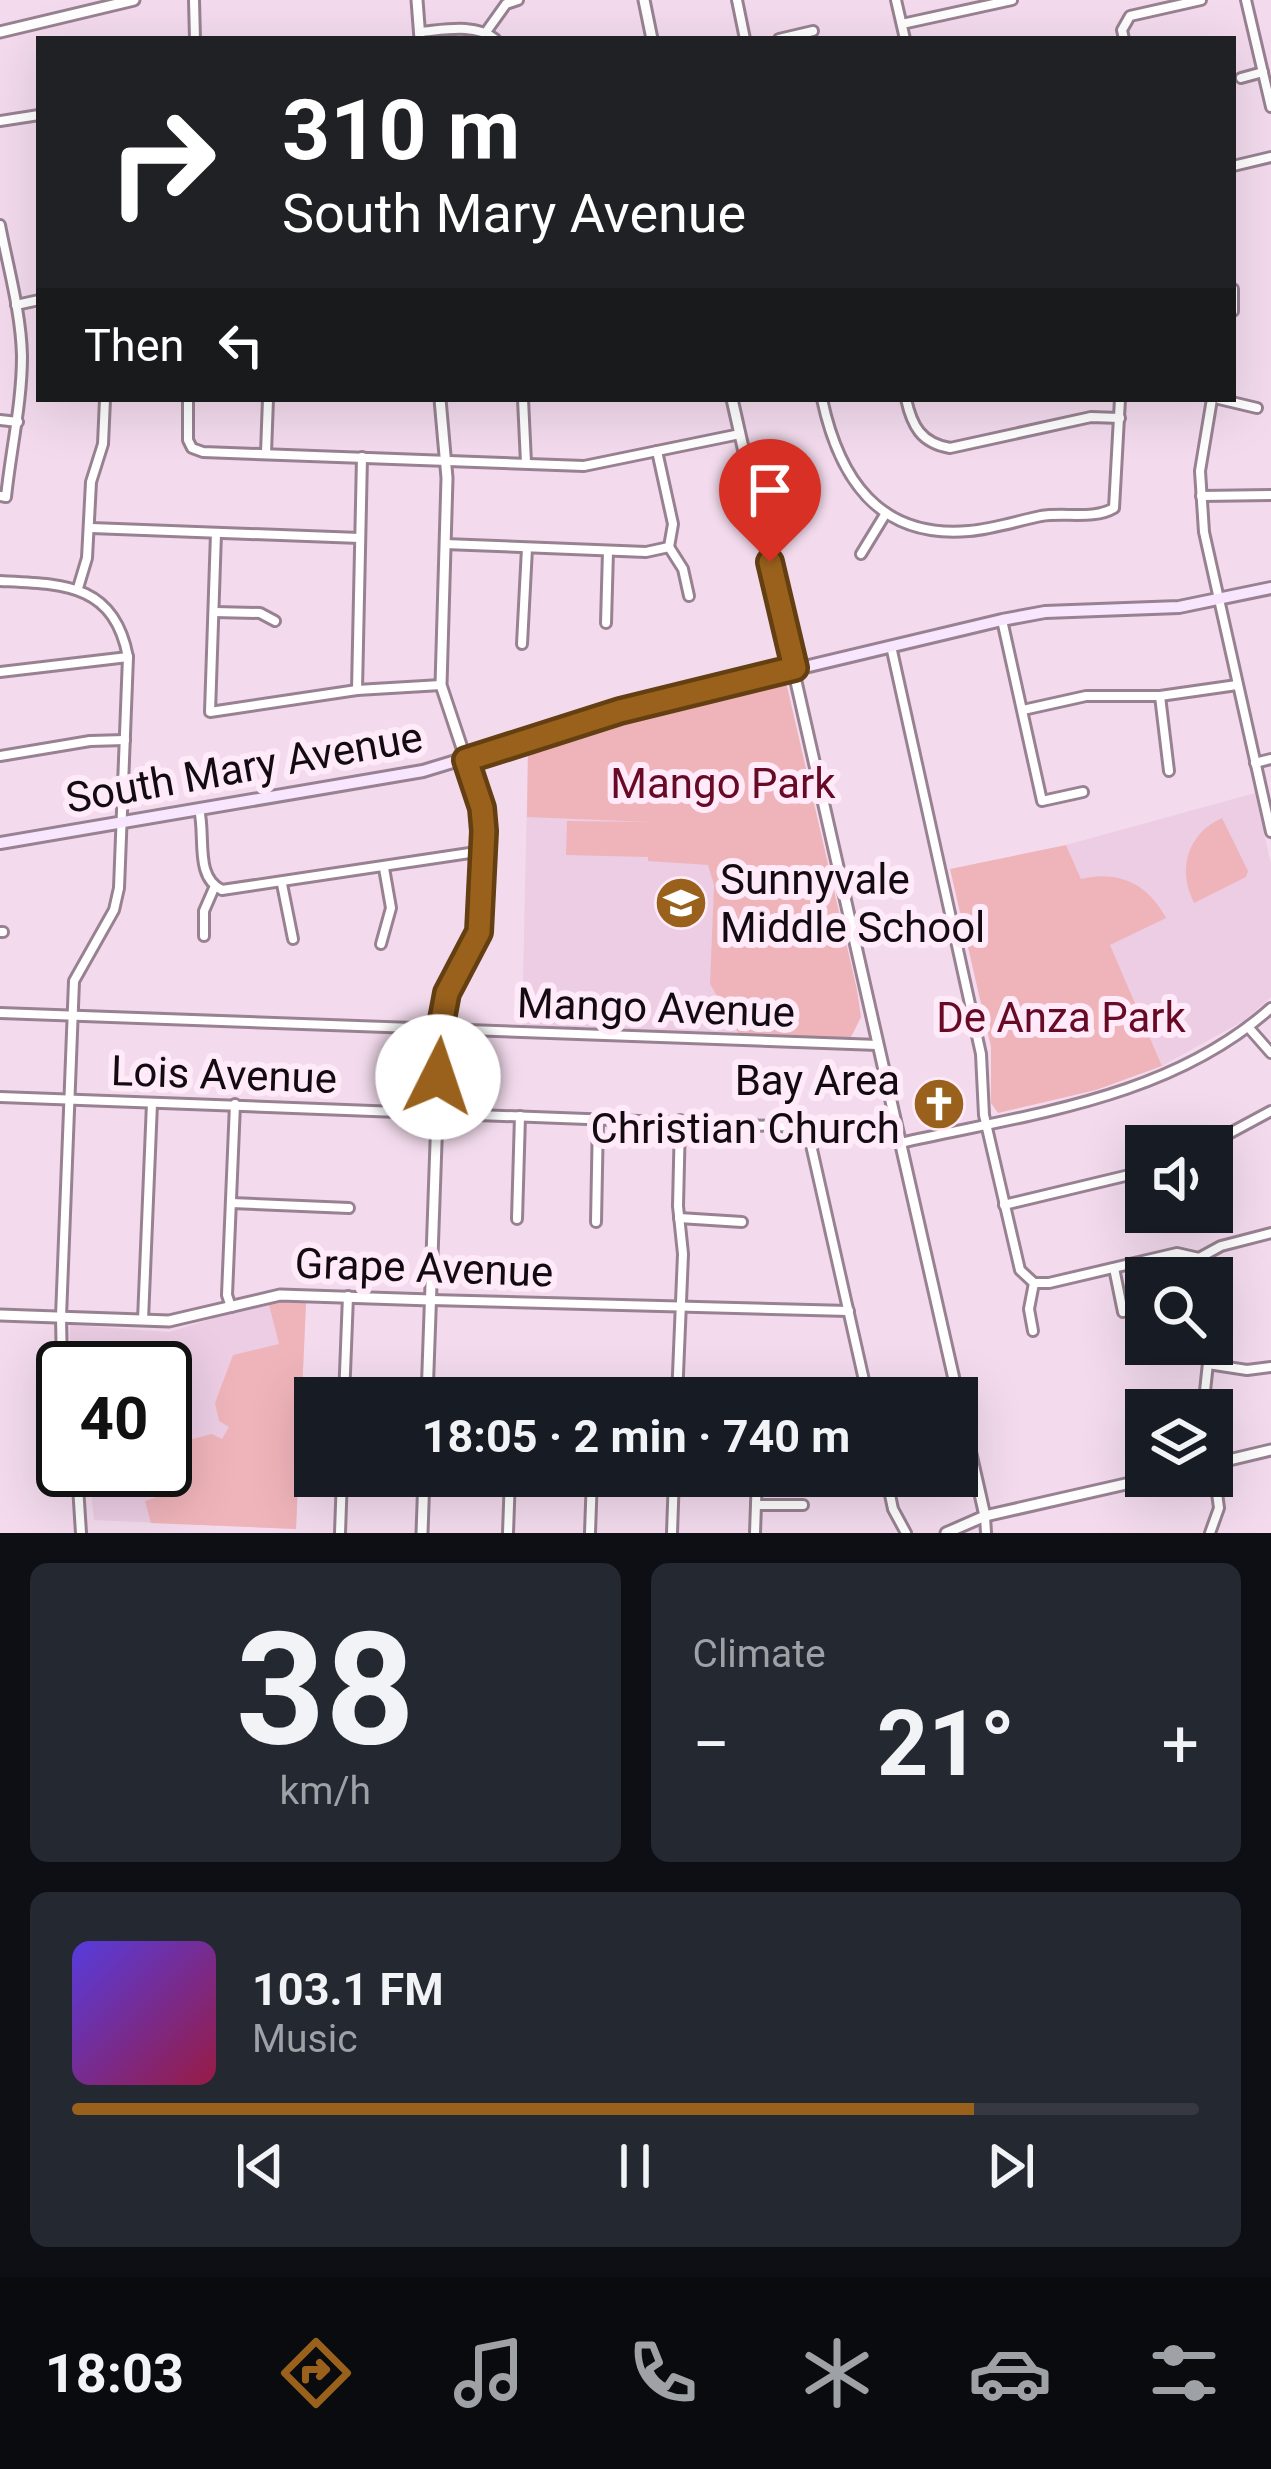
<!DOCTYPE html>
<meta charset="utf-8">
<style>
body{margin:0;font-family:Roboto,sans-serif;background:#242831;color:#f1f3f6;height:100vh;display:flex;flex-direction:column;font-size:45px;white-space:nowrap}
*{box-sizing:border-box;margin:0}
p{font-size:39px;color:#9ea1a6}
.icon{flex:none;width:66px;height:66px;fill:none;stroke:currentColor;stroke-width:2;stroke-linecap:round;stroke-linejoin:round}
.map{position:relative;height:1533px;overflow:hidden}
.sheet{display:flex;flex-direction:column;gap:30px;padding:30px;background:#0d0f14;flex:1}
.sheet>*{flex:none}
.hud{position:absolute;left:36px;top:36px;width:1200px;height:366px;border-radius:0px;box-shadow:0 12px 48px #0002;background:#202124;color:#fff;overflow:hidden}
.controls{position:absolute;left:1125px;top:1125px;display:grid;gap:24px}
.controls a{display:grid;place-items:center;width:108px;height:108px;border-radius:0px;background:#171b24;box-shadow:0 12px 48px #0002;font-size:60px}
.speed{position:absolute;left:36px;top:1341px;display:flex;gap:24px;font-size:60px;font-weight:700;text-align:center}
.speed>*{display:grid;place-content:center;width:156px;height:156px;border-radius:50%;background:#171b24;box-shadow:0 12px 48px #0002;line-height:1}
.speed .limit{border:6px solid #111;border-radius:18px;background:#fff;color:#111}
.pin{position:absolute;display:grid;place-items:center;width:102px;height:102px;color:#fff;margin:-123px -51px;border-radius:50% 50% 50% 0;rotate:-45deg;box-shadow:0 0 12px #0007}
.pin .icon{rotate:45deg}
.me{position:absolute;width:132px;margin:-66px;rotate:4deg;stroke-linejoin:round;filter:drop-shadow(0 0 9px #0008)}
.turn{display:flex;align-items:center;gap:42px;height:252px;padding:0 48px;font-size:54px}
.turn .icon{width:156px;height:156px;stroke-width:2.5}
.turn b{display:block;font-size:84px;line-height:102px}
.then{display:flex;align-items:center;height:114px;padding:0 48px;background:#0003;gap:24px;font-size:45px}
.big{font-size:90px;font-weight:700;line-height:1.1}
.sheet .tile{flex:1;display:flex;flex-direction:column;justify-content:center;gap:18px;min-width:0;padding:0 42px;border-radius:18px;background:#242831}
.sheet .dial{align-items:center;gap:0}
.dial b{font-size:156px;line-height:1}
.song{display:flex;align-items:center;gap:36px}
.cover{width:144px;height:144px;border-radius:18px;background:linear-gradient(135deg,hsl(250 70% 55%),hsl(340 70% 35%))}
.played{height:12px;border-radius:6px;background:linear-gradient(90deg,#99611c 80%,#363941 80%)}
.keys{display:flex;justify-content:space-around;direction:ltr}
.heat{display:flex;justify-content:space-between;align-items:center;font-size:66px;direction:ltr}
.sheet .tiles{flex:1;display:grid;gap:30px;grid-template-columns:1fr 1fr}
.tile:last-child{grid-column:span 2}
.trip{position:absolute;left:294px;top:1377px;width:684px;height:120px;border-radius:0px;background:#171b24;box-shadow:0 12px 48px #0002;font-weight:700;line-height:120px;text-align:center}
.tab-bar{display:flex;height:192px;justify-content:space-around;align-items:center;background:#090b0e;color:#9ea1a6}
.tab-bar .icon{width:84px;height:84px}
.tab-bar .active{color:#99611c}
.tab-bar b{font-size:54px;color:#f1f3f6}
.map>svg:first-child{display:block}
.built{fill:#eccde4}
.green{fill:#efb4ba}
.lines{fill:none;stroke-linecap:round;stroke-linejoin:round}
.minor-casing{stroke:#988292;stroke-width:14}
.tertiary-casing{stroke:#988292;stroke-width:15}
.secondary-casing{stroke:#988292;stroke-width:16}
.minor{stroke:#fff;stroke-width:8}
.tertiary{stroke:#fff;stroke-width:9}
.secondary{stroke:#f8e6fe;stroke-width:10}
.route-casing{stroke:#633f12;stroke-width:30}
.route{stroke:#99611c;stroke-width:21}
.labels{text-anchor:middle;stroke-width:12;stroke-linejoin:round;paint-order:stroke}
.street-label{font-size:42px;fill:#130b11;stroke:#feeaf8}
.park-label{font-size:42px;fill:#680925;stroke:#feeaf8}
.poi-label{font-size:42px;fill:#130b11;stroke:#feeaf8;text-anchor:start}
</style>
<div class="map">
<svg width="1271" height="1533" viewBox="0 0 1271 1533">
<rect width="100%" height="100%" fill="#f3dbed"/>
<g class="built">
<path d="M 786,682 L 857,990 L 861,1017 L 850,1039 L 522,1025 L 528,752 L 613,723 Z"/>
<path d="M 1255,793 L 1271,864 L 1271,997 L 1245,1020 L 1162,1066 L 1066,845 Z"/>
<path d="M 268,1301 L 306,1303 L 296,1529 L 94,1520 L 89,1470 L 165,1470 L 165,1368 L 69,1368 L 70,1325 L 170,1332 Z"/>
</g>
<g class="green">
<path d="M 786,682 L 857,990 L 861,1017 L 850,1039 L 739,1034 L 710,984 L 714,885 L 708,865 L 648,861 L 648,857 L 566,855 L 567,821 L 649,822 L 527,817 L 528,752 L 613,723 Z"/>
<path d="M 1222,818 L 1248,871 L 1246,877 L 1194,903 C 1177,869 1187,834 1222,818 Z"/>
<path d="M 1066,845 L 1081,879 C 1119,870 1148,884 1166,918 L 1110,945 L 1162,1066 L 1096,1090 L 998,1113 L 991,1103 L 991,1047 L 950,869 Z"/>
<path d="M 268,1301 L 306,1303 L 296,1529 L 151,1523 L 145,1501 L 171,1492 L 165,1469 L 165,1446 L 212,1434 L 222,1439 L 229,1427 L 219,1421 L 215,1403 L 233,1355 L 279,1344 Z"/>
</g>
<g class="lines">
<g class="minor-casing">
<g id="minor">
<path d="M 194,0 L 195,39"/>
<path d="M 737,0 L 745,39"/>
<path d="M 896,0 L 905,39"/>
<path d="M 1246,0 L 1271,107"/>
<path d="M 902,24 L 1012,0"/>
<path d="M 420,32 C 444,30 475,23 495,39"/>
<path d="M 486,32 L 506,4 L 518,0"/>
<path d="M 779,39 L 813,31"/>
<path d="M 1124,39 L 1122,30 L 1130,16 L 1201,0"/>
<path d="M 1241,78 L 1263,72"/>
<path d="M 0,121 L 39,115"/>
<path d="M 1233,166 L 1271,157"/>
<path d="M 0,225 C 8,267 21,312 22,356 C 22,403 11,449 6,497 L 0,496"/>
<path d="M 1233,289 L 1233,311"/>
<path d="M 16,305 L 39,300"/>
<path d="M 188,399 L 188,440 L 192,448 L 203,452 L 584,466 L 740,434"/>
<path d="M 523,399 L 526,463"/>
<path d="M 822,399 C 839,478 878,539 969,531 C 993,529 1017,521 1041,516 C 1064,512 1094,520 1114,508 L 1120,399"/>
<path d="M 906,399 C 912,426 921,443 950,448 L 1091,417 L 1120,418"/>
<path d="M 1212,399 L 1200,471 L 1204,532 L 1271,832"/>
<path d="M 1219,399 L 1257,408"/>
<path d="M 0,420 L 18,422"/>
<path d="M 657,451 L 673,524 L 669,547"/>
<path d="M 266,453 L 268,399"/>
<path d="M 362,457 L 357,690 L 441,685"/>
<path d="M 1201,496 L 1271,495"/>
<path d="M 91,528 L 360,538"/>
<path d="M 216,533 L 210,712 L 357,690"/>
<path d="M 445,544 L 646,552 L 669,547"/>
<path d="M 669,547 L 683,569 L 689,596"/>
<path d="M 861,554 L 886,513"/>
<path d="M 0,581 C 63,584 114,583 128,657 L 119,888 L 114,910 L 74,981 L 61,1317 L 63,1419"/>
<path d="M 78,588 L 87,558 L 91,482 L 103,444 L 105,399"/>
<path d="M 214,612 L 260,613 L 275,621"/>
<path d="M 1002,620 L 1042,801 L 1083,792"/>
<path d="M 606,623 L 608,551"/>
<path d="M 522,644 L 527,548"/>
<path d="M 891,646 L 981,1054 L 984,1115 L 1020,1270 L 1034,1283 L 1049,1283 L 1177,1253 L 1199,1258 L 1209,1278"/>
<path d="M 0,672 L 128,657"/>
<path d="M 1160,696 L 1169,771"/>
<path d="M 1023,710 L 1086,696 L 1160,696 L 1237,685"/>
<path d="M 0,756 L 90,741 L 125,740"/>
<path d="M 1255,763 L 1271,759"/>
<path d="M 199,809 C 206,836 194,877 222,890 L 483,851"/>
<path d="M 282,884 L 293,939"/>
<path d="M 0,932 L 3,932"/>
<path d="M 204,936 L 204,911 L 214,888"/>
<path d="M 381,944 L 391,908 L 384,868"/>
<path d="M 0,1013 L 878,1045"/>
<path d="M 1249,1028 L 1271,1053"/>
<path d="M 0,1097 L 799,1127 L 809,1136 L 868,1398"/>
<path d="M 900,1143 C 1029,1114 1169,1099 1271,1008"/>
<path d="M 1206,1146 L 1271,1111"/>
<path d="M 231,1203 L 349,1208"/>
<path d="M 1004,1205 L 1146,1171"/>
<path d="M 679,1218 L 742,1222"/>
<path d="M 517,1219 L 520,1116"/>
<path d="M 596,1222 L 598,1118"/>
<path d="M 1199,1258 L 1221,1246 L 1271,1233"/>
<path d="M 1114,1268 L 1123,1312"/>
<path d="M 1212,1296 L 1212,1332"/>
<path d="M 431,1300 L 849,1311"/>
<path d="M 231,1307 L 227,1295 L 235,1104"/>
<path d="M 143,1320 L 152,1103"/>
<path d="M 1033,1331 L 1029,1309 L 1034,1283"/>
<path d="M 1208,1364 L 1247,1370 L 1271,1367"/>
<path d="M 344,1398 L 348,1296"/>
<path d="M 513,1398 L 514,1385 L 595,1389 L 594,1398"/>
<path d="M 677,1398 L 683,1254 L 678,1206 L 680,1120"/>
<path d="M 761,1398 L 774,1394 L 814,1398"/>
<path d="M 834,1398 L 867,1396"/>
<path d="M 1203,1410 L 1210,1344"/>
<path d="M 77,1470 L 81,1533"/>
<path d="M 886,1476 L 893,1509 L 906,1533"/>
<path d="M 756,1505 L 803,1505"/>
<path d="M 985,1516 L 986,1533"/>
<path d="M 340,1533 L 342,1476"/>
<path d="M 508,1533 L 510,1476"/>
<path d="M 590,1533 L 592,1476"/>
<path d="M 672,1533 L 674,1476"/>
<path d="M 755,1533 L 757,1476"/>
<path d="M 1210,1533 L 1219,1508 L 1212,1455"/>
</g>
</g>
<g class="tertiary-casing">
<g id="tertiary">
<path d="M 417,0 L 420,39"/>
<path d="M 644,0 L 652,39"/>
<path d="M 0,32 L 134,0"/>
<path d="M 732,399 L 985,1516"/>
<path d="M 0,1315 L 169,1321 L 280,1295 L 431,1300"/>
<path d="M 427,1398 L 440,1030 L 447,993 L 464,966 L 479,931 L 484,831 L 482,808 L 441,685 L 447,478 L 440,399"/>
<path d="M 1212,1464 L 1271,1450"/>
<path d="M 422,1533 L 424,1476"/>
<path d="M 946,1533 L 985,1516 L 1161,1476"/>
</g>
</g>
<g class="secondary-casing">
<path id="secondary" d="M 0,843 L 423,771 L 620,711 L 1002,620 L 1045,612 L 1179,607 L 1271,588"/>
</g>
<use href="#minor" class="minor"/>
<use href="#tertiary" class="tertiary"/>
<use href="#secondary" class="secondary"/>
</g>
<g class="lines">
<g class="route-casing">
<path id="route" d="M 438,1077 L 440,1030 L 447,993 L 479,932 L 484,831 L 482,808 L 466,760 L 620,711 L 795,668 L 770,562"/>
</g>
<use href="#route" class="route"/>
</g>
<defs>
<g id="school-disc" transform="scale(2.7)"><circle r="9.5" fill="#99611c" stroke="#feeaf8"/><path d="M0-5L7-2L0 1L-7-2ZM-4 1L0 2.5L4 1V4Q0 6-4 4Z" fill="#fff"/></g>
<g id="church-disc" transform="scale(2.7)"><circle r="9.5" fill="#99611c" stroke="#feeaf8"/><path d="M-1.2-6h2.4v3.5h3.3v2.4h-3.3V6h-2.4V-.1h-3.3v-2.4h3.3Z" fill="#fff"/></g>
</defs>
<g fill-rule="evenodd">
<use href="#school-disc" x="681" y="903"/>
<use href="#church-disc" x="939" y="1104"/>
</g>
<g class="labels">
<g class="street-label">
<text transform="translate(244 767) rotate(-10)" y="15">South Mary Avenue</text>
<text transform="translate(656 1007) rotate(2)" y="15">Mango Avenue</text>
<text transform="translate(224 1074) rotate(2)" y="15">Lois Avenue</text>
<text transform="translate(424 1267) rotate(2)" y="15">Grape Avenue</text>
</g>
<g class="park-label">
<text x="723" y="798">Mango Park</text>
<text x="1061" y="1032">De Anza Park</text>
</g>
<g class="poi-label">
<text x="720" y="894">Sunnyvale<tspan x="720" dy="48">Middle School</tspan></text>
<text x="900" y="1095" text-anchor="end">Bay Area<tspan x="900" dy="48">Christian Church</tspan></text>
</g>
</g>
</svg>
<div class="controls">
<a><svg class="icon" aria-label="sound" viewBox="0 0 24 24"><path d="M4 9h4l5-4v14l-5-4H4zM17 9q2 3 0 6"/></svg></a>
<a><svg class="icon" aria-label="search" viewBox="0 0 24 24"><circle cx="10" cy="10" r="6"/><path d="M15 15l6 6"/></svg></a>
<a><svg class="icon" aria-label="layers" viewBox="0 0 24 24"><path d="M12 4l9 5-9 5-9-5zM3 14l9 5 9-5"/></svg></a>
</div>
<div class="speed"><div class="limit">40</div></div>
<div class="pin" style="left:770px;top:562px;background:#d93025"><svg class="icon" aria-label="arrive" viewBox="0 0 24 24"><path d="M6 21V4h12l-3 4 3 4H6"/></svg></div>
<svg class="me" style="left:438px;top:1077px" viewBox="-20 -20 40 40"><circle r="19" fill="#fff"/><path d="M0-13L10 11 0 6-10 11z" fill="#99611c"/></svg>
<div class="trip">18:05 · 2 min · 740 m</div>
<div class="hud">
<div class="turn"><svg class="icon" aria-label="right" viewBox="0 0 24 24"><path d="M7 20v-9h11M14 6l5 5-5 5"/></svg><div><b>310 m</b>South Mary Avenue</div></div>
<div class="then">Then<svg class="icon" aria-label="left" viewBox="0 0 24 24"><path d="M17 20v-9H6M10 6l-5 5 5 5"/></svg></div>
</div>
</div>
<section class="sheet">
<div class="tiles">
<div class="tile dial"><b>38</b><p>km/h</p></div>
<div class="tile"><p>Climate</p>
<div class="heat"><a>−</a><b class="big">21°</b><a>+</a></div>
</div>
<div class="tile">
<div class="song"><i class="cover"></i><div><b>103.1 FM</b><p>Music</p></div></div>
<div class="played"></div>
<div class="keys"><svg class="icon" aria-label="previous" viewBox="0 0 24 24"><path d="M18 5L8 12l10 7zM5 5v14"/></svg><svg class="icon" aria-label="pause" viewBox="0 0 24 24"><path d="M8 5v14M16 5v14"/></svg><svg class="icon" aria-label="next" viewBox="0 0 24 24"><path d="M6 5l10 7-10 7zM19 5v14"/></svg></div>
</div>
</div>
</section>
<nav class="tab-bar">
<b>18:03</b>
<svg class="icon active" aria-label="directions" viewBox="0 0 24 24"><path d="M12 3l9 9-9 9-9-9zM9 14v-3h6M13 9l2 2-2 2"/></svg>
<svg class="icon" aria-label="music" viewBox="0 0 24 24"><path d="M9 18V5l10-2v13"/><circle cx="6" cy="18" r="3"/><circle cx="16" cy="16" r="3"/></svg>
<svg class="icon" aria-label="phone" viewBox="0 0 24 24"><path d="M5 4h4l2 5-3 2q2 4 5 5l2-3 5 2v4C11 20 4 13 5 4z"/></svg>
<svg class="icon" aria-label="climate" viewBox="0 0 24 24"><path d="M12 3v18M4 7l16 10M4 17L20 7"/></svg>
<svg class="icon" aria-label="car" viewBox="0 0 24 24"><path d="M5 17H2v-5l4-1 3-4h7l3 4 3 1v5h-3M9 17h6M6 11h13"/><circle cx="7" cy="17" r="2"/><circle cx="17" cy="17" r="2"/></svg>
<svg class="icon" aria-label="filters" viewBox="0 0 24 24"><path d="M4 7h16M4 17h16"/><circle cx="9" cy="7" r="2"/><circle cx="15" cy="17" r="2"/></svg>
</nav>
